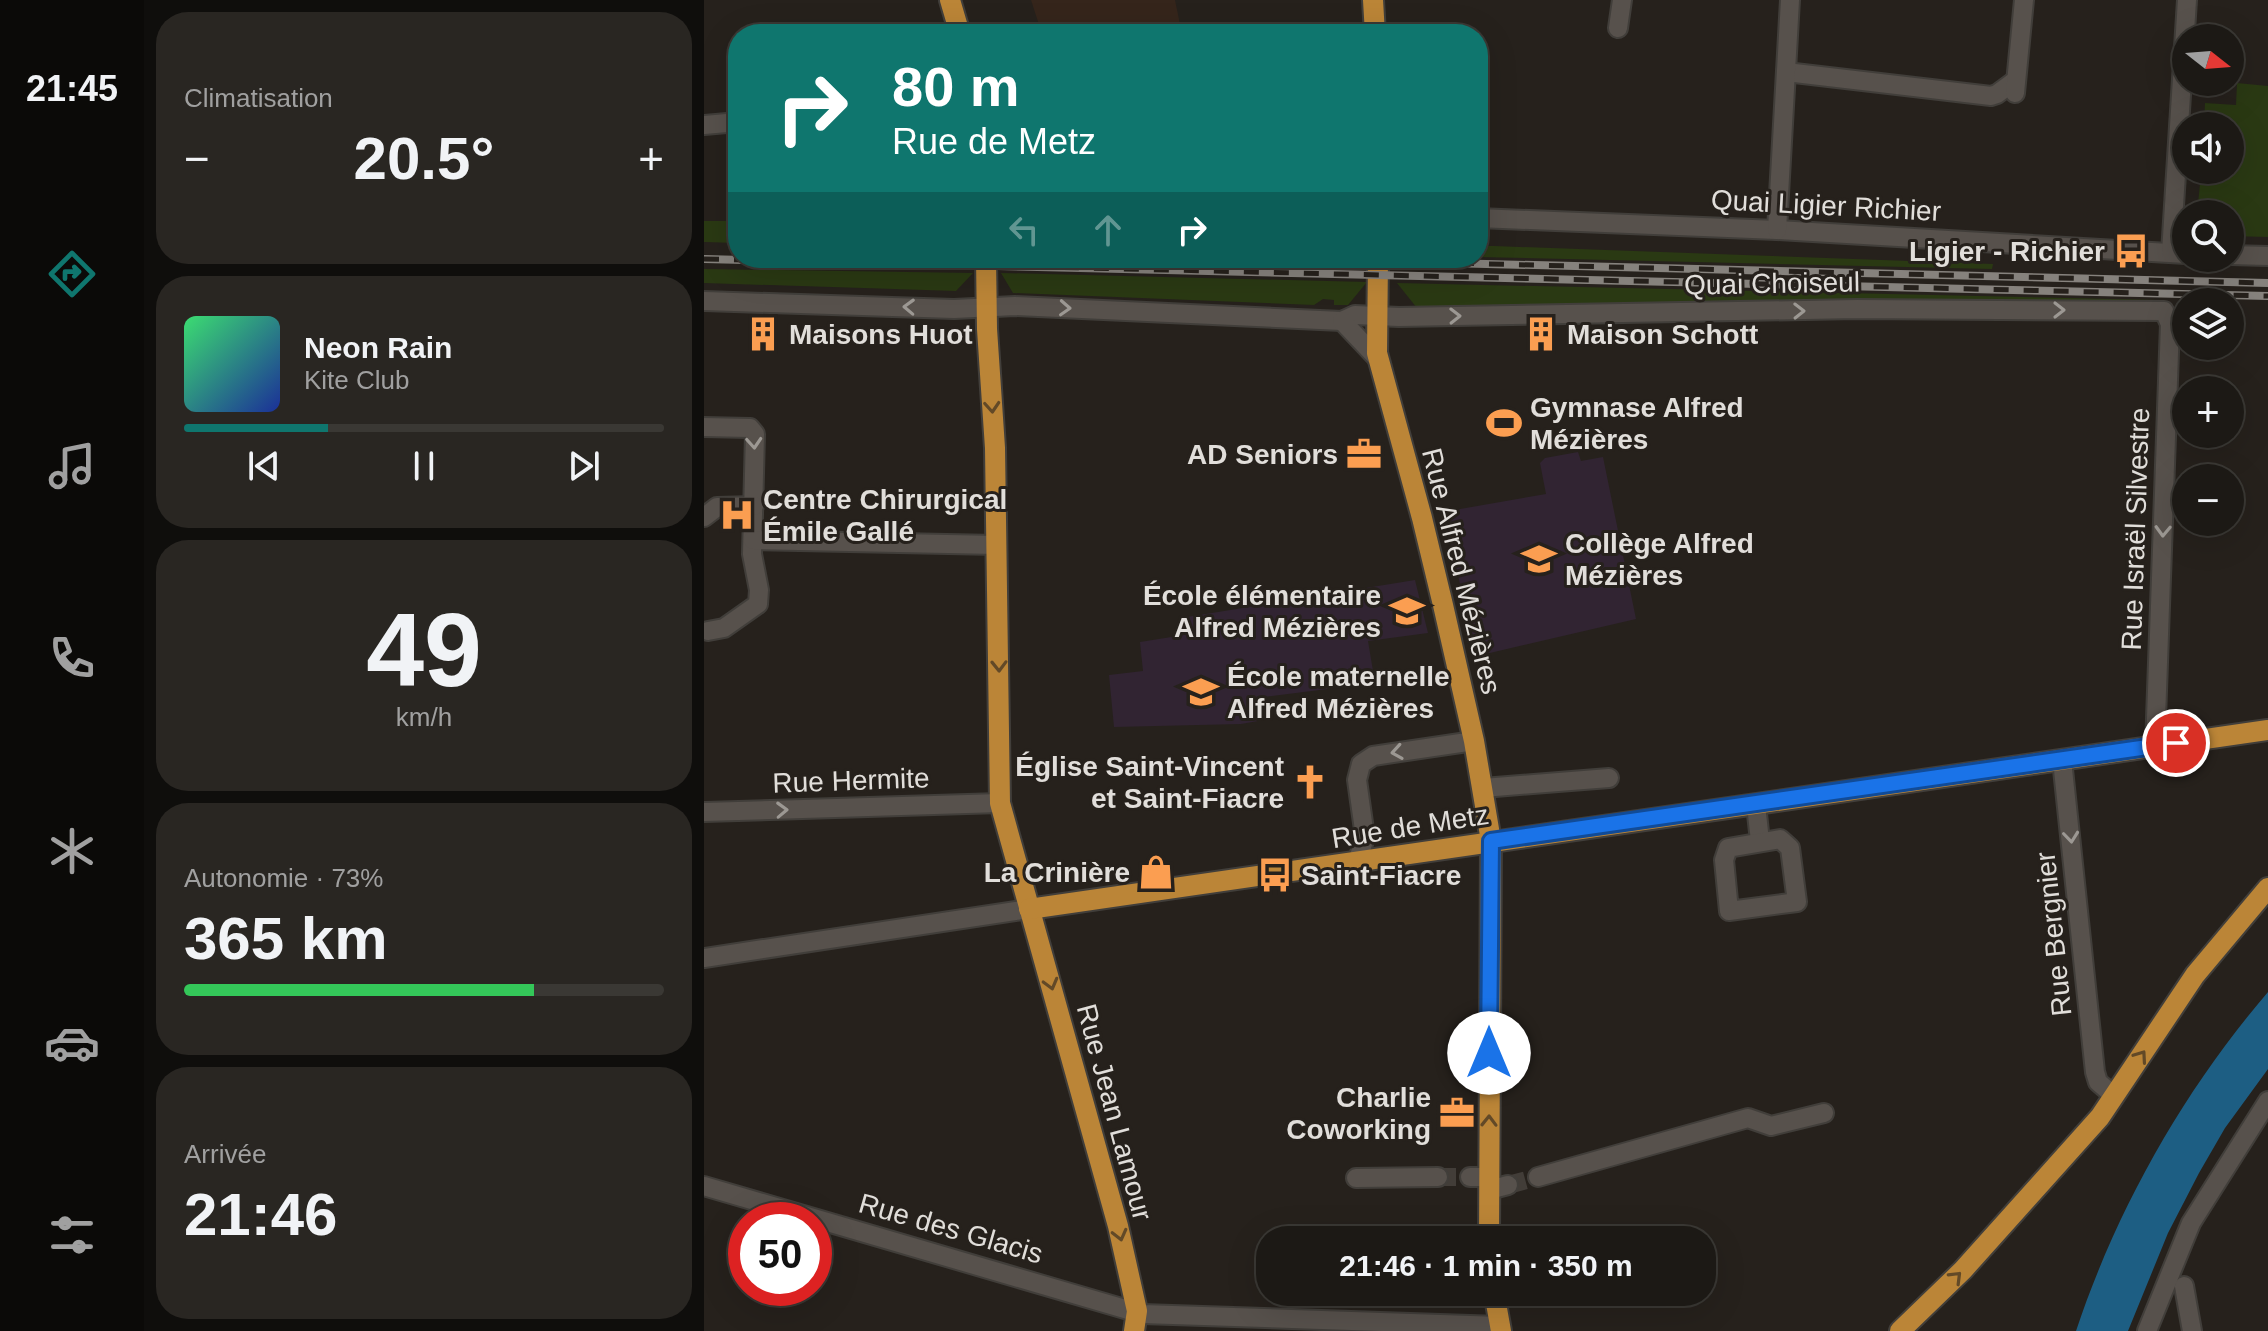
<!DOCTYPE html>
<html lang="fr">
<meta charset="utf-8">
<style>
body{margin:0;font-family:Helvetica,sans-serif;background:#292622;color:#f1f3f6;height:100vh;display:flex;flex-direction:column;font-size:30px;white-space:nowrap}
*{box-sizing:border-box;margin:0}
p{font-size:26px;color:#a0a0a0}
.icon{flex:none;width:44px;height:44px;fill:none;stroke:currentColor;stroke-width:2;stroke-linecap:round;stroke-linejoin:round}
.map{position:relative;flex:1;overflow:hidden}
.details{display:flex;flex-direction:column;gap:12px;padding:12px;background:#0f0e0c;width:560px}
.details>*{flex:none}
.top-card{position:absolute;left:24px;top:24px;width:760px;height:244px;border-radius:32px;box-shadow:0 8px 32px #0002,0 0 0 2px #3a3834;background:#0f766e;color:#fff;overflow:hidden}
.needle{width:52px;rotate:107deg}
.tools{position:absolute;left:1468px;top:24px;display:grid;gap:16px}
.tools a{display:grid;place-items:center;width:72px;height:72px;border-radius:50%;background:#1c1915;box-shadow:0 8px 32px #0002,0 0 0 2px #3a3834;font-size:40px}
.speed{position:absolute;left:24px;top:1202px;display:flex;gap:16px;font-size:40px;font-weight:700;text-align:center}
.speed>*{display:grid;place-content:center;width:104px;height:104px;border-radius:50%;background:#1c1915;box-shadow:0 8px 32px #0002,0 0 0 2px #3a3834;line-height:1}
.speed .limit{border:12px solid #d22;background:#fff;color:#111}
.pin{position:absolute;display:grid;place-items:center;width:68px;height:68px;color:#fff;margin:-34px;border:4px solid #fff;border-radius:50%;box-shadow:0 2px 8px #0007}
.me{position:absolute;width:88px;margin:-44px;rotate:0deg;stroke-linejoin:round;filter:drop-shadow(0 0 6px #0008)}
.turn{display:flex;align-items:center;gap:28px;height:168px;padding:0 32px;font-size:36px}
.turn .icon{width:104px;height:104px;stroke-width:2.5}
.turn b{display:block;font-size:56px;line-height:68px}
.lanes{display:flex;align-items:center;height:76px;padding:0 32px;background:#0003;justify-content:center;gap:40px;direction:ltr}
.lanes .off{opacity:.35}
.big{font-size:60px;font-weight:600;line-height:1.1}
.details .widget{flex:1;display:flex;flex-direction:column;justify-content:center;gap:12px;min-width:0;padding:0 28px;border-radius:32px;background:#292622}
.details .dial{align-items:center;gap:0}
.dial b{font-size:104px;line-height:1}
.song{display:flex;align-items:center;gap:24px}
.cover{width:96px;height:96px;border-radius:12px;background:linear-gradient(135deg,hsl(140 70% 55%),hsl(230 70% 35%))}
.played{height:8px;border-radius:4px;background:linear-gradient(90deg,#0f766e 30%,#3a3834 30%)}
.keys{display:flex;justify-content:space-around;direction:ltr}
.heat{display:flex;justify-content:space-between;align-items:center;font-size:44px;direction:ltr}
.charge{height:12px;border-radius:6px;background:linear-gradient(90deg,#34c759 73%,#3a3834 0)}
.trip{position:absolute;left:552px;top:1226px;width:460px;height:80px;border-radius:32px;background:#1c1915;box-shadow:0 8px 32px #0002,0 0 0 2px #3a3834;font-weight:600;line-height:80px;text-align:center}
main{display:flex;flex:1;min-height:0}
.tab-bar{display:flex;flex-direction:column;width:144px;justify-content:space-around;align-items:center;background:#0b0a08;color:#a0a0a0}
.tab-bar .icon{width:56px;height:56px}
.tab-bar .on{color:#0f766e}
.tab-bar b{font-size:36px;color:#f1f3f6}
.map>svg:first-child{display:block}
.commercial{fill:#35251b}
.education{fill:#312432}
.green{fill:#2a3913}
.water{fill:#1d5e83}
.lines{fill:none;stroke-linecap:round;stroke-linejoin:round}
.minor-tunnel{stroke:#423d38;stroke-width:18;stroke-dasharray:18 9;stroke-linecap:butt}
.minor-casing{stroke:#413e3a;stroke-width:22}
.major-casing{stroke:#413e3a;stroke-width:24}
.minor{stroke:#57514c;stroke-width:18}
.major{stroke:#bb8537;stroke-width:20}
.rail-casing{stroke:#86827d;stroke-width:8}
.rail{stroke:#26211c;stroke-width:5;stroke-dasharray:15;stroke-linecap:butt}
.oneway{stroke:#9c9893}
.oneway2{stroke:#624927}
.route-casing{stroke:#114b97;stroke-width:20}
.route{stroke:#1a73e8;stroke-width:14}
.labels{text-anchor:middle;stroke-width:6;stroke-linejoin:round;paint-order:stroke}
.street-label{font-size:28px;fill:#e1deda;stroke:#26211c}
.poi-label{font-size:28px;font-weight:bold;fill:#e1deda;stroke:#26211c;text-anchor:start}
</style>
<main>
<nav class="tab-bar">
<b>21:45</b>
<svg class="icon on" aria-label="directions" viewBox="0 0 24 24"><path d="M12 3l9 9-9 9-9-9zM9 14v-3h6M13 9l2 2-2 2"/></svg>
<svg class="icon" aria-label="music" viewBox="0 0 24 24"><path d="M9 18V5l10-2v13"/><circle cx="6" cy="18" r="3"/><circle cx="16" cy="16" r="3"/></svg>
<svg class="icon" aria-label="phone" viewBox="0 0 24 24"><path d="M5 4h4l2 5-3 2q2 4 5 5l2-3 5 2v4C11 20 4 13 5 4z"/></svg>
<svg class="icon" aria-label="climate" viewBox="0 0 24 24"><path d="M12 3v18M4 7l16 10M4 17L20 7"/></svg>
<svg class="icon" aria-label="car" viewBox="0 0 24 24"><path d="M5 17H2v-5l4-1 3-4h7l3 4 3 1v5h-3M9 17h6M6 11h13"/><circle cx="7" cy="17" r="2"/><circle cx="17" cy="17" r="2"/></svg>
<svg class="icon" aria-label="filters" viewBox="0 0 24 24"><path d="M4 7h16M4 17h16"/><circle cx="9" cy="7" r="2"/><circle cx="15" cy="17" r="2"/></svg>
</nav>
<section class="details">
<div class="widget"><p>Climatisation</p>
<div class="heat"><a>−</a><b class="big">20.5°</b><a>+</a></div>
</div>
<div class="widget">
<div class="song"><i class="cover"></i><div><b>Neon Rain</b><p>Kite Club</p></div></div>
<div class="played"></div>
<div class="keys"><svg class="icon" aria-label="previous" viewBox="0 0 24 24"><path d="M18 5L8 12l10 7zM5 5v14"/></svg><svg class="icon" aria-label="pause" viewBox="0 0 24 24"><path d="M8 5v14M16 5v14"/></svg><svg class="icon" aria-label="next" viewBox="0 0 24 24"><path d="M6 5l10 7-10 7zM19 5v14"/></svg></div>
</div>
<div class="widget dial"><b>49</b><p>km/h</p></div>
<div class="widget"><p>Autonomie · 73%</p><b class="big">365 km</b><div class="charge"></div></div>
<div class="widget"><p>Arrivée</p><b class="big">21:46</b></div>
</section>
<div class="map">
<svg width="1564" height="1331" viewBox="0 0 1564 1331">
<rect width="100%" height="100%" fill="#26211c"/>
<path class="commercial" d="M 327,0 L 471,0 L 478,34 L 338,34 Z"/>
<g class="education">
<path d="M 874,452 L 877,461 L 899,457 L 932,619 L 773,656 L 739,512 L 842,494 L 836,463 L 841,458 Z"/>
<path d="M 711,580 L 724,633 L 664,641 L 671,683 L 551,698 L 554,721 L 537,724 L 410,727 L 405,675 L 439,671 L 436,642 L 480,635 L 477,618 Z"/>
</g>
<g class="green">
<path d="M 1533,83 L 1564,86 L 1564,237 L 1526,236 L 1526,214 L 1493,214 L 1496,184 L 1501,185 L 1502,173 L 1496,172 L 1496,170 L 1526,170 L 1526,126 L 1500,126 L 1501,103 L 1532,105 Z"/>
<path d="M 0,221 L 34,221 L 34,243 L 0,242 Z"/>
<path d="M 774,246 L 790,246 L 1289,264 L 1288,269 L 774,257 Z"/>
<path d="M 0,269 L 269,273 L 252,291 L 0,283 Z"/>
<path d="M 297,273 L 663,282 L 644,305 L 630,305 L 630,300 L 619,299 L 610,305 L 309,293 Z"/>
<path d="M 693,283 L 1453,300 L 713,308 Z"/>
</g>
<path class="water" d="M 1564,992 L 1564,1069 L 1521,1128 L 1495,1173 L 1464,1233 L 1424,1331 L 1372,1331 C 1413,1208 1480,1090 1564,992 Z"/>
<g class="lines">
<g class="minor-tunnel">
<path d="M 734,1177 L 766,1177"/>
<path d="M 804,1185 L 834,1177"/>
</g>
<g class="minor-casing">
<g id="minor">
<path d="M 914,28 L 918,0"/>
<path d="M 1082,72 L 1287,96 L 1293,94 L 1312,80"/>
<path d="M 1311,93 L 1320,0"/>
<path d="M 0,125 L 34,122"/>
<path d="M 774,218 L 1073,230 L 1482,254"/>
<path d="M 1073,230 L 1086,0"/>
<path d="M 1467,253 L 1483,0"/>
<path d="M 1526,255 L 1564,256"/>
<path d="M 0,301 L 250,309 L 311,306 L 638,321 L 651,315 L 695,317 L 1153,309 L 1460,311 L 1466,324 L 1451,747"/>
<path d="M 638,321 L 675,360"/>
<path d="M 0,427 L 46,428 L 51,434 L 48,554 L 55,590 L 54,604 L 20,628 L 4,631"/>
<path d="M 0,517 L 13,507 L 50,506"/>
<path d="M 49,540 L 293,545"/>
<path d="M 1358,760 L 1391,1072 L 1394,1082 L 1409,1095"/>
<path d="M 779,788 L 905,778"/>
<path d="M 1052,805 L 1056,841"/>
<path d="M 0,812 L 296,803"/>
<path d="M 1076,839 L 1086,848 L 1093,902 L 1025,911 L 1020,860 L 1024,848 Z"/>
<path d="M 653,863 L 661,837 L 653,780 L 657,764 L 669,756 L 770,741"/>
<path d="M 0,958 L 325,909"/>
<path d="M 766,1177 L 785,1177"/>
<path d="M 834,1177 L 1044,1118 L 1067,1126 L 1120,1113"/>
<path d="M 652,1178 L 734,1177"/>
<path d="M 0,1186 L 438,1314 L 796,1326"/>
<path d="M 785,1190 L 804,1185"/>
<path d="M 1480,1286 L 1488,1331"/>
<path d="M 1443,1331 L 1487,1223 L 1564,1101"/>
</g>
</g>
<g class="major-casing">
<g id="major">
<path d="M 246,0 L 256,34"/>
<path d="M 669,0 L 671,34"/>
<path d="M 282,258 L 283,329 L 291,448 L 296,803 L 414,1226 L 433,1311 L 430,1331"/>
<path d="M 674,258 L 673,353 L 718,518 L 739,605 L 770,741 L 787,841 L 785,1240"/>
<path d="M 325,909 L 1564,730"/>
<path d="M 790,1292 L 797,1331"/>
<path d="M 1196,1331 L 1259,1270 L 1396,1117 L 1491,975 L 1564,888"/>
</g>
</g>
<use href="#minor" class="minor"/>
<use href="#major" class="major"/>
<g class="rail-casing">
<g id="rail">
<path d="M 0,259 L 1564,296"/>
<path d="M 545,261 L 663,261 L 1564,283"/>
</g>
</g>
<use href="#rail" class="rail"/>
</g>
<defs><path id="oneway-chevron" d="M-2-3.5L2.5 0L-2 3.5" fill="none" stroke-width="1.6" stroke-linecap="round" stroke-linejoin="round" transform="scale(2)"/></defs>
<g class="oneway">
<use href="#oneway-chevron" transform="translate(205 307) rotate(-178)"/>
<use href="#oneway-chevron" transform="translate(361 308) rotate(3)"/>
<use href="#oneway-chevron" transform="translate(1355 310)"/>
<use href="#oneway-chevron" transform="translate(1095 311) rotate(-1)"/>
<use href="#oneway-chevron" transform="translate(751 316) rotate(-1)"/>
<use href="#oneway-chevron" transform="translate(50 443) rotate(86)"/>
<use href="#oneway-chevron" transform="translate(1459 531) rotate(92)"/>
<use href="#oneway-chevron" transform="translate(693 752) rotate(171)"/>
<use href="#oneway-chevron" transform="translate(78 810) rotate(-2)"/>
<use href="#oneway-chevron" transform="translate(1367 837) rotate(84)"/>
</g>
<g class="oneway2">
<use href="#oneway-chevron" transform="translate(288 407) rotate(86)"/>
<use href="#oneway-chevron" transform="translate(295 666) rotate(89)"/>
<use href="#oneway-chevron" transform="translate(347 984) rotate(75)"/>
<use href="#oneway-chevron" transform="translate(1437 1056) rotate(-55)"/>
<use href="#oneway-chevron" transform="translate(785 1121) rotate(-89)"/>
<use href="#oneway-chevron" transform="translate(416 1235) rotate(76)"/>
<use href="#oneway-chevron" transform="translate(1252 1277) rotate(-45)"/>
</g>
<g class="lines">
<g class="route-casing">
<path id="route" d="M 785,1053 L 787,841 L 1472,743"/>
</g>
<use href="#route" class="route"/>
</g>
<defs>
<g id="bus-bare" transform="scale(2.76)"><path d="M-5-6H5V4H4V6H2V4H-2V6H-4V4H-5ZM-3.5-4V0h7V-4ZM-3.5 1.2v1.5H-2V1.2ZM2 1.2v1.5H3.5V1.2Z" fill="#fb9e51" stroke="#26211c" stroke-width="2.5" paint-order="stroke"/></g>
<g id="building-bare" transform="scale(2.76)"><path d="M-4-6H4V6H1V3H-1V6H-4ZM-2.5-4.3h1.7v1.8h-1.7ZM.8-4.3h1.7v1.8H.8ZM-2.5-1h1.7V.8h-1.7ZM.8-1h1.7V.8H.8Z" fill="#fb9e51" stroke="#26211c" stroke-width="2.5" paint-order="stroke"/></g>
<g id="stadium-bare" transform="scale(2.76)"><path d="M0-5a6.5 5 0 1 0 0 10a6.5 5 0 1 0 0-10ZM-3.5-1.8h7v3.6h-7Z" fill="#fb9e51" stroke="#26211c" stroke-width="2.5" paint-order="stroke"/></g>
<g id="office-bare" transform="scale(2.76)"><path d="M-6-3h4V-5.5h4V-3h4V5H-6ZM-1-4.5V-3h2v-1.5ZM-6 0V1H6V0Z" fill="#fb9e51" stroke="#26211c" stroke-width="2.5" paint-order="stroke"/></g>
<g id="hospital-bare" transform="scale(2.76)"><path d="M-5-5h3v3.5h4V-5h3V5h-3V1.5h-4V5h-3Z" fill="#fb9e51" stroke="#26211c" stroke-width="2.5" paint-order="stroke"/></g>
<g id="school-bare" transform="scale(2.76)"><path d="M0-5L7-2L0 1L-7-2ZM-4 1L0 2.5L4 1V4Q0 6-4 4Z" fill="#fb9e51" stroke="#26211c" stroke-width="2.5" paint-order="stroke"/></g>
<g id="church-bare" transform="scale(2.76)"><path d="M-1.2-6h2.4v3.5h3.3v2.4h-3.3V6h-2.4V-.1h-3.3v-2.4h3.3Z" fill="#fb9e51" stroke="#26211c" stroke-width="2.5" paint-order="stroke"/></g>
<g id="shop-bare" transform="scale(2.76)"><path d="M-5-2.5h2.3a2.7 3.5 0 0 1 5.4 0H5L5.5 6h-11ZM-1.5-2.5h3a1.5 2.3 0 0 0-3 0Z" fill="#fb9e51" stroke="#26211c" stroke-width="2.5" paint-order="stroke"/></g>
</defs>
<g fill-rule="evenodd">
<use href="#bus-bare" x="1427" y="251"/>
<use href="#building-bare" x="59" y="334"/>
<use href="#building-bare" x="837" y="334"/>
<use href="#stadium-bare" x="800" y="423"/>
<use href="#office-bare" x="660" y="454"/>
<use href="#hospital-bare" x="33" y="515"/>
<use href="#school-bare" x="835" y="559"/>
<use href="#school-bare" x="703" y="611"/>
<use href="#school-bare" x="497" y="692"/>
<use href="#church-bare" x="606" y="782"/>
<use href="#shop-bare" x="452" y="872"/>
<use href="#bus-bare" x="571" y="875"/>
<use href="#office-bare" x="753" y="1113"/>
</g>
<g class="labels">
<g class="street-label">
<text transform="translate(1122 205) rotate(3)" y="10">Quai Ligier Richier</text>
<text transform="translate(1068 283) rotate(-1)" y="10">Quai Choiseul</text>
<text transform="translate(1431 529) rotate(-88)" y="10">Rue Israël Silvestre</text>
<text transform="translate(758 571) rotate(76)" y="10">Rue Alfred Mézières</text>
<text transform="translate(147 780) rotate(-2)" y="10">Rue Hermite</text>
<text transform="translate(706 826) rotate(-9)" y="10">Rue de Metz</text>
<text transform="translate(1349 934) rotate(-96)" y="10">Rue Bergnier</text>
<text transform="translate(411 1112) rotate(75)" y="10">Rue Jean Lamour</text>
<text transform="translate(247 1228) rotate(16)" y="10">Rue des Glacis</text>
</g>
<g class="poi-label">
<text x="1401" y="261" text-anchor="end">Ligier - Richier</text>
<text x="85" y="344">Maisons Huot</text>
<text x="863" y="344">Maison Schott</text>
<text x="826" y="417">Gymnase Alfred<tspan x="826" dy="32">Mézières</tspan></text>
<text x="634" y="464" text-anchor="end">AD Seniors</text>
<text x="59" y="509">Centre Chirurgical<tspan x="59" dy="32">Émile Gallé</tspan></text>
<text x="861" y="553">Collège Alfred<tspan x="861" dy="32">Mézières</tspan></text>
<text x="677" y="605" text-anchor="end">École élémentaire<tspan x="677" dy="32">Alfred Mézières</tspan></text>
<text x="523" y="686">École maternelle<tspan x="523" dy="32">Alfred Mézières</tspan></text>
<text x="580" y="776" text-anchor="end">Église Saint-Vincent<tspan x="580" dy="32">et Saint-Fiacre</tspan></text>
<text x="426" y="882" text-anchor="end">La Crinière</text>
<text x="597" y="885">Saint-Fiacre</text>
<text x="727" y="1107" text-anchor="end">Charlie<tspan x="727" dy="32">Coworking</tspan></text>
</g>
</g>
</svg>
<div class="tools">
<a><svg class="needle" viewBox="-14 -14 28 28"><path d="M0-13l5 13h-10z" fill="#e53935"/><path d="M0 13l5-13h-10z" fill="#a0a0a0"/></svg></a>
<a><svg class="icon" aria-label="sound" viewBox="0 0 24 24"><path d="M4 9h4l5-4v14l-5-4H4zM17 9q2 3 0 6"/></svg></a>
<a><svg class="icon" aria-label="search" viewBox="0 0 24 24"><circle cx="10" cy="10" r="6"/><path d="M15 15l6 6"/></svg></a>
<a><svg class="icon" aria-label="layers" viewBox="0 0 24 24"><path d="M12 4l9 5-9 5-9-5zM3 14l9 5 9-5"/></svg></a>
<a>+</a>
<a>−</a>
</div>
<div class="speed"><div class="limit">50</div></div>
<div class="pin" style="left:1472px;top:743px;background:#d93025"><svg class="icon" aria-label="arrive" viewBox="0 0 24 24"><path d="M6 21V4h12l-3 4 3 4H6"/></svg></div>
<svg class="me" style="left:785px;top:1053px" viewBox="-20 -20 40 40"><circle r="19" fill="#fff"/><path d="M0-13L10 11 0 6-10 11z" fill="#1a73e8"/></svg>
<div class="trip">21:46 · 1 min · 350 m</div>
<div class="top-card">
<div class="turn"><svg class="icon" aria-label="right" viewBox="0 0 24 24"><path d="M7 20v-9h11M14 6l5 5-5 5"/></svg><div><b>80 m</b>Rue de Metz</div></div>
<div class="lanes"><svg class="icon off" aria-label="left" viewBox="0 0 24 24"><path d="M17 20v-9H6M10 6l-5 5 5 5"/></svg><svg class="icon off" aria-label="ahead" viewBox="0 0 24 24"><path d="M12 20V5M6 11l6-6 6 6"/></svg><svg class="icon" aria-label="right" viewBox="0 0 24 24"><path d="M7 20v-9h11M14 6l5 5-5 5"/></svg></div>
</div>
</div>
</main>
